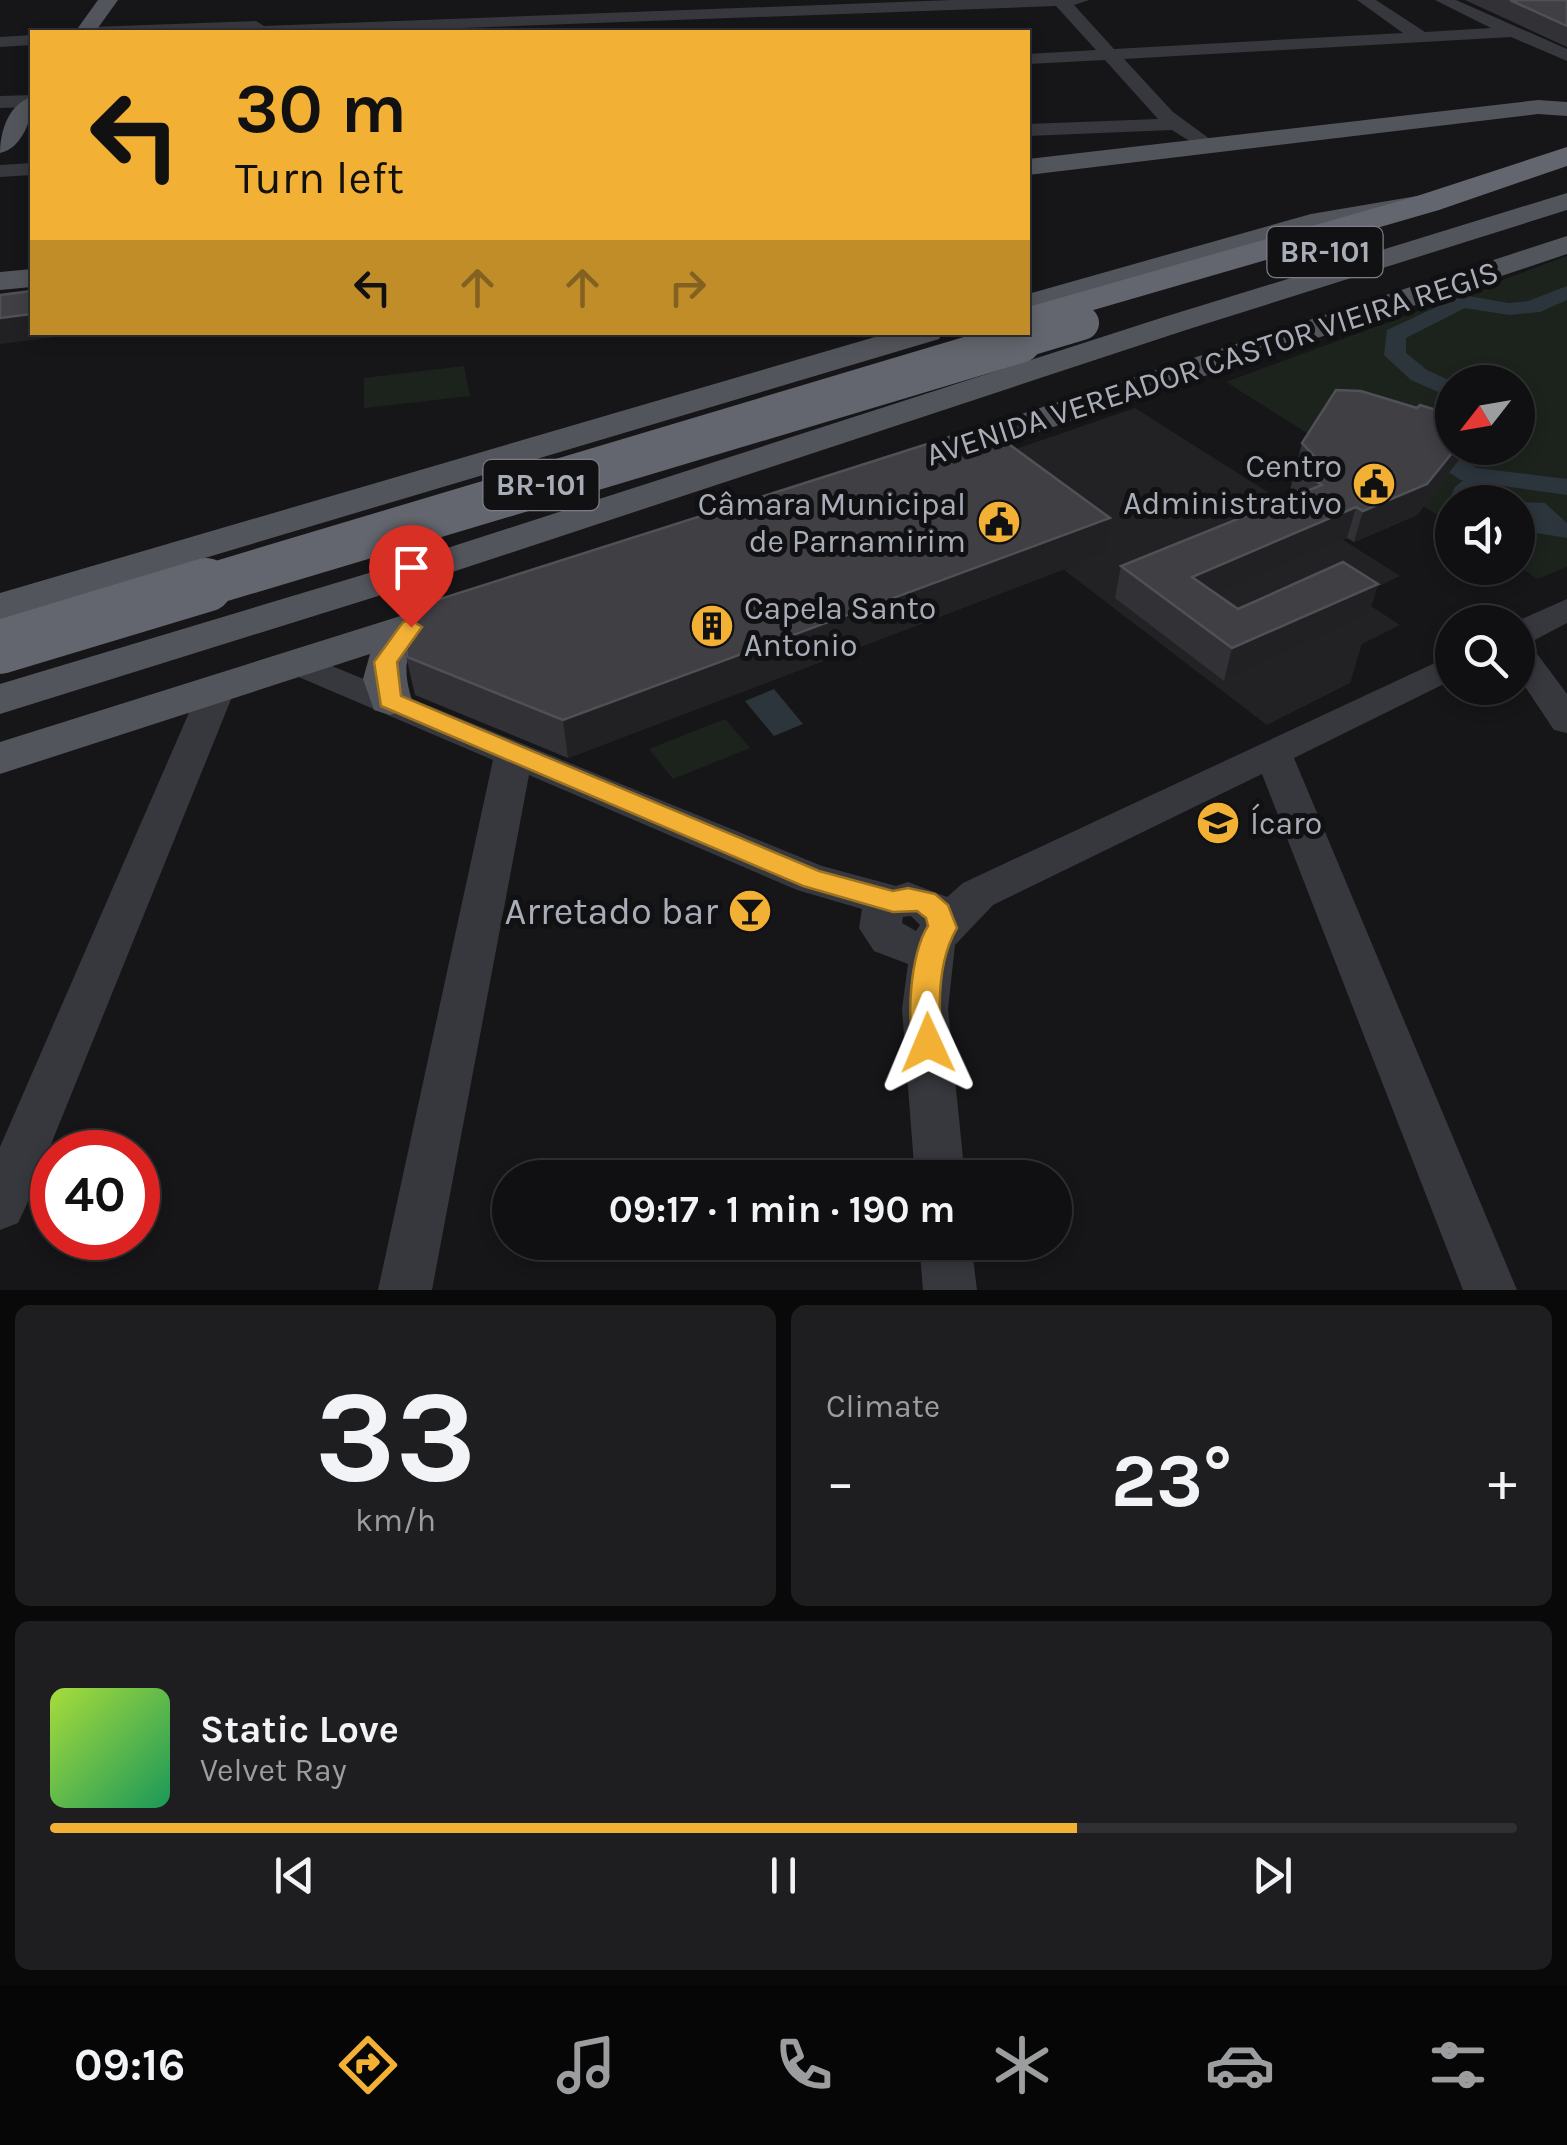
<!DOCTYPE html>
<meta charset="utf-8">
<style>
body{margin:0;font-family:Karla,sans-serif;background:#1e1e20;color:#f1f3f6;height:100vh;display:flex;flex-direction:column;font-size:38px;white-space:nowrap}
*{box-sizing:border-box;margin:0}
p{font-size:32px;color:#9c9d9f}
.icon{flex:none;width:55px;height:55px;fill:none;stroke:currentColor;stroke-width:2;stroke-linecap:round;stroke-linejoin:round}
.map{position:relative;height:1290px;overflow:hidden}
.drawer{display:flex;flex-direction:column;gap:15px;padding:15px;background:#09090a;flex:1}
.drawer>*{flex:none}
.guide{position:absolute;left:30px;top:30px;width:1000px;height:305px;border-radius:0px;box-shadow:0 5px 15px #0003,0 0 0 2px #303032;background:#f2b134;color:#111;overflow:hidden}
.needle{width:65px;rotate:239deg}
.controls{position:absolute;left:1435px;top:365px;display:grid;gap:20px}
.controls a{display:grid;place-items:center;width:100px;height:100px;border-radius:50%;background:#101012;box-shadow:0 5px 15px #0003,0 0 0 2px #303032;font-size:50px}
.speed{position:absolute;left:30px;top:1130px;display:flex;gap:20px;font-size:50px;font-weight:700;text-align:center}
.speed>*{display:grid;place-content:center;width:130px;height:130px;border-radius:50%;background:#101012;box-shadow:0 5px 15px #0003,0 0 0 2px #303032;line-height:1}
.speed .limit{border:15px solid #d22;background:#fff;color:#111}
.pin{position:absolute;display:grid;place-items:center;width:85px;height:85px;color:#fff;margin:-102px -42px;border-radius:50% 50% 50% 0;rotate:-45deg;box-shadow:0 0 10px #0007}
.pin .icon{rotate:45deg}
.me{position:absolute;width:110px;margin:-55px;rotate:359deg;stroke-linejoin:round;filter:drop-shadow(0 0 8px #0008)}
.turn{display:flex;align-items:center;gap:35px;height:210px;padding:0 40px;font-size:45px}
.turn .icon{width:130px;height:130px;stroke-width:2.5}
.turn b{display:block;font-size:70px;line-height:85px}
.lanes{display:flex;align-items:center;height:95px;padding:0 40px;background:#0003;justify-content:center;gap:50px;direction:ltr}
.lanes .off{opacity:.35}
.big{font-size:75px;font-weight:700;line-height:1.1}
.drawer .tile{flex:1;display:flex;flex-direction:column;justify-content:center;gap:15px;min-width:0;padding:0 35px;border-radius:15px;background:#1e1e20}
.drawer .dial{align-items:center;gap:0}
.dial b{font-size:130px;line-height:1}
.song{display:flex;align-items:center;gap:30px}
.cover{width:120px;height:120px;border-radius:15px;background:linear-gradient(135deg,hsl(80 70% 55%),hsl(150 70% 35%))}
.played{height:10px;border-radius:5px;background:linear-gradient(90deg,#f2b134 70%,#303032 70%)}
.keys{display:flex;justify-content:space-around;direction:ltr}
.heat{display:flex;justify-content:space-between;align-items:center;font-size:55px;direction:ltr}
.drawer .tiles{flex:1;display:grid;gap:15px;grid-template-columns:1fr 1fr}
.tile:last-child{grid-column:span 2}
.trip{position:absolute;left:492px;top:1160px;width:580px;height:100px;border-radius:50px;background:#101012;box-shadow:0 5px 15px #0003,0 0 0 2px #303032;font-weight:700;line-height:100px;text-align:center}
.menu{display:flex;height:160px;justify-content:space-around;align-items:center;background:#060607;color:#9c9d9f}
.menu .icon{width:70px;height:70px}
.menu .selected{color:#f2b134}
.menu b{font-size:45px;color:#f1f3f6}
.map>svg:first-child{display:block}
.built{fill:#222225}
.green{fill:#1c231d;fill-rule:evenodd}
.water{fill:#2c353c}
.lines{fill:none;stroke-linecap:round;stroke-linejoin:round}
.canal{fill:#2c353c;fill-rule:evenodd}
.minor{fill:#37383d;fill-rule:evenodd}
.major{fill:#53555c;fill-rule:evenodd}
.highway{fill:#63666e;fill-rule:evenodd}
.highway-bridge-far2{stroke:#63666e;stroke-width:34}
.highway-bridge-far1{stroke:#63666e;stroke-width:42}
.highway-bridge{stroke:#63666e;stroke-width:54}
.wall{fill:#323236}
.shaded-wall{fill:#212124}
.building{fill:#3f3f44;stroke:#4f5156;stroke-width:2.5}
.route{fill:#f2b134;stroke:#9d7322;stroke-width:2.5}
.labels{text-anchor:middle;stroke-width:10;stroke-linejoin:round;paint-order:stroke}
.shield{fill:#111113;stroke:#7b7e86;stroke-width:2.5}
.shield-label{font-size:30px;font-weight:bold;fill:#a8adb8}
.street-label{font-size:32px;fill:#a8adb8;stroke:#111113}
.poi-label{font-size:32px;fill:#a8adb8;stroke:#111113;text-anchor:end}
.near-poi-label{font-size:38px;fill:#a8adb8;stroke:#111113;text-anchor:end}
</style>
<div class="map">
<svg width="1567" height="1290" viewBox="0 0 1567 1290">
<rect width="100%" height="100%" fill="#161618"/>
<path class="built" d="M 1135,408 L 1400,576 L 1357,597 L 1400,625 L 1362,644 L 1350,683 L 1267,725 L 1064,570 L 1104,553 L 981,461 Z"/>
<g class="green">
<path d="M 1567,256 L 1567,567 L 1537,579 L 1518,566 L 1518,502 L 1452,502 L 1452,524 L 1226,382 ZM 1452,382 L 1518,382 L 1518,448 L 1452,448 Z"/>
<path d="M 464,366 L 470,396 L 364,408 L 364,378 Z"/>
<path d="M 725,719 L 750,748 L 673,779 L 649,749 Z"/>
</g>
<g class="water">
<path d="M 1470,475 L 1488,479 L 1493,493 L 1514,502 L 1545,503 L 1567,523 L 1567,538 L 1518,530 L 1518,502 L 1448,503 L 1455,487 Z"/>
<path d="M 774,689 L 803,724 L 774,736 L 745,701 Z"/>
</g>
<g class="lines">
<g class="canal">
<path d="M 1567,286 L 1567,300 L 1540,312 L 1509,315 L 1465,308 L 1406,338 L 1406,353 L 1427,370 L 1453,382 L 1452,398 L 1411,380 L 1384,355 L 1387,330 L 1462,295 L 1509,303 L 1528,301 Z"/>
<path d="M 1518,412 L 1527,414 L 1533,423 L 1527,435 L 1518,437 Z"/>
<path d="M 1452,436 L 1452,448 L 1461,448 L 1468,463 L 1477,468 L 1567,479 L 1567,495 L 1461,480 L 1448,472 L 1435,446 Z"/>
</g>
<g class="minor">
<path d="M 951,0 L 1089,0 L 1074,5 L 1114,49 L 1403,33 L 1357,0 L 1376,0 L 1425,32 L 1491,28 L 1435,0 L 1456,0 L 1567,49 L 1567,61 L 1511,37 L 1124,59 L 1173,112 L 1214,142 L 1217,146 L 1207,152 L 1172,130 L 1028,136 L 1028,124 L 1158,119 L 1105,60 L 1028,64 L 1028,54 L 1096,50 L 1056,6 L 355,32 L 84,32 L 93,27 L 256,21 L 264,26 Z"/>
<path d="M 32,35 L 32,45 L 0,47 L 0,37 Z"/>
<path d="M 32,95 L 32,107 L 0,108 L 0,96 Z"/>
<path d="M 32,163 L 32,175 L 0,177 L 0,165 Z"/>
<path d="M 1567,599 L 1567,623 L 1529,643 L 1567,694 L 1567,733 L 1554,730 L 1518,676 L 1515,622 Z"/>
<path d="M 300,653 L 822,866 L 896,886 L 908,882 L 947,897 L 963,883 L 1452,655 L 1452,680 L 1294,758 L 1517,1290 L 1463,1290 L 1262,774 L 993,905 L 955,945 L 948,1009 L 965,1178 L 915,1178 L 902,1009 L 908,964 L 874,951 L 859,928 L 862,909 L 797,890 L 529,775 L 432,1290 L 378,1290 L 493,760 L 287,672 L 282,664 L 287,656 ZM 911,916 L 920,925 L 916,931 L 902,923 L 903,917 Z"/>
<path d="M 216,680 L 229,684 L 234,692 L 26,1206 L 18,1223 L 0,1230 L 0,1147 L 198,692 L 203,684 Z"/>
<path d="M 919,1242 L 971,1242 L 977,1290 L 923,1290 Z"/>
</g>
<g class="major">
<path d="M 98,0 L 118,0 L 95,32 L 75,32 Z"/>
<path d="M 32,97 C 33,117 23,148 0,153 C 0,132 8,104 32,97 Z"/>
<path d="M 1538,100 L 1567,102 L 1567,116 L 1538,114 L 1028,175 L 1028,159 Z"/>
<path d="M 1567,193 L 1567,210 L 1186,330 L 407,587 L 0,714 L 0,684 L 379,570 L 1164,317 Z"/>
<path d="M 1423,195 L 1436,203 L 1433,209 L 1324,228 L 1028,312 L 1028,294 L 1311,214 Z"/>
<path d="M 1567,236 L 1567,254 L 955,460 L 942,463 L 929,460 L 924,452 L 929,444 Z"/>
<path d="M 32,269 L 32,287 L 0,290 L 0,272 Z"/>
<path d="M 892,332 L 943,332 L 939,339 L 0,619 L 0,593 Z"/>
<path d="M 461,597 L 476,601 L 482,610 C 459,644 386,619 412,700 L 406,710 L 390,715 L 374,710 L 363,679 L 370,654 L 0,774 L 0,742 Z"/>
</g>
<path class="highway" d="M 1567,147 L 1567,166 L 1439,210 L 1028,329 L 1028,307 L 1417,196 Z"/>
<path class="highway-bridge-far2" d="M 1012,344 L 1082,323"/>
<path class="highway-bridge-far1" d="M 198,588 L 1020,342"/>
<path class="highway-bridge" d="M 0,647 L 206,585"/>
</g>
<g class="wall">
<path d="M 1465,0 L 1567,0 L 1567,47 Z"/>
<path d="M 1302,443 L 1468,448 L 1417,515 L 1354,542 L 1347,538 L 1218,594 L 1238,609 L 1378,584 L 1368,616 L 1224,681 L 1115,598 L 1121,566 L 1288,498 Z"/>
<path d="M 1104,554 L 568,758 L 415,695 L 405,652 Z"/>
</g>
<g class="shaded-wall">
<path d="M 32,314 L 32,332 L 97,332 L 0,344 L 0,318 Z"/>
<path d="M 1456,448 L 1468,448 L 1417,515 L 1354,542 L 1363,511 Z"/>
<path d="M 1356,507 L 1347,538 L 1186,608 L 1192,577 Z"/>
<path d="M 1110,518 L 1104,554 L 568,758 L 563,720 Z"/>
<path d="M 1378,584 L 1368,616 L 1224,681 L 1232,648 Z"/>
</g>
<g class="building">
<path d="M 1510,0 L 1567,0 L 1567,26 Z"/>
<path d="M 32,291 L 32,314 L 0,318 L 0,295 Z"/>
<path d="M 1336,390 L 1361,391 L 1417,408 L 1420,405 L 1452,415 L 1452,448 L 1456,448 L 1427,484 L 1363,511 L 1356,507 L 1192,577 L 1238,609 L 1343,562 L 1378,584 L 1232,648 L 1121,566 L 1322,485 L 1295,467 L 1317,459 L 1302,443 Z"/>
<path d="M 984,426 L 1110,518 L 563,720 L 407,657 L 405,630 L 418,606 Z"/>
</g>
<path class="route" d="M 411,620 L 422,627 L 397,662 L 401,696 L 819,871 L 893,891 L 908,888 L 935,894 L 948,905 L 957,928 C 943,952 939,984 940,1013 C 941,1027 945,1039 939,1052 L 928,1056 L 917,1052 C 904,1025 911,951 928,926 L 926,918 L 917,911 L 893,912 L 803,886 L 381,706 L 374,662 L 403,622 Z"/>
<defs>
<g id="civic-disc" transform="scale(2.25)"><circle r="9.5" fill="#f2b134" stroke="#111113"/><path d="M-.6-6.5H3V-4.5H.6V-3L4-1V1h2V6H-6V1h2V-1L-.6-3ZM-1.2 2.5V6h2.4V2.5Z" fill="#111"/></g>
<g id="building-disc" transform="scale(2.25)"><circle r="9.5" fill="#f2b134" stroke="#111113"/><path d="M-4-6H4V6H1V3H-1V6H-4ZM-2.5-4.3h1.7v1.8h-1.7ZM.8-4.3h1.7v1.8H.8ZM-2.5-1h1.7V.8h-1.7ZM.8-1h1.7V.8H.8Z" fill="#111"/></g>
<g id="school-disc" transform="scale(2.25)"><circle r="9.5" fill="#f2b134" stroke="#111113"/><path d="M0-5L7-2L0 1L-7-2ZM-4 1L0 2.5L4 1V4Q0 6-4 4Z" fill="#111"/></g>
<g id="bar-disc" transform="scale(2.25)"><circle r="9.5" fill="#f2b134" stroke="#111113"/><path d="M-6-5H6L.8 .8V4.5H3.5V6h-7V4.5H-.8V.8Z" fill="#111"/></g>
</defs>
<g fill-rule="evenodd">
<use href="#civic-disc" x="1374" y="484"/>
<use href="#civic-disc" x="999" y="522"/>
<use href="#building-disc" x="712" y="626"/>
<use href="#school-disc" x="1218" y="823"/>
<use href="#bar-disc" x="750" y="911"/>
</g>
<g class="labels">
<g class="shield">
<rect x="1267.5" y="227" width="115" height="50" rx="8"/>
<rect x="483.5" y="460" width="115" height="50" rx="8"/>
</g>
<g class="shield-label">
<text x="1325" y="262">BR-101</text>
<text x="541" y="495">BR-101</text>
</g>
<g class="street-label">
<text transform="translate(1212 363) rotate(-18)" y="11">AVENIDA VEREADOR CASTOR VIEIRA REGIS</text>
</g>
<g class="poi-label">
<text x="1342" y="477">Centro<tspan x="1342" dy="37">Administrativo</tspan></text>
<text x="966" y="515">Câmara Municipal<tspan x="966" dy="37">de Parnamirim</tspan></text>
<text x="744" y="619" text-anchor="start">Capela Santo<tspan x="744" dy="37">Antonio</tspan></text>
<text x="1250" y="834" text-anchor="start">Ícaro</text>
</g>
<g class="near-poi-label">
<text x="718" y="924">Arretado bar</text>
</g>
</g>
</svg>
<div class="controls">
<a><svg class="needle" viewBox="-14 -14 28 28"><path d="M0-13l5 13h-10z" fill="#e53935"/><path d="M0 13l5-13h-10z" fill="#9c9d9f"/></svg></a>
<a><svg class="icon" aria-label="sound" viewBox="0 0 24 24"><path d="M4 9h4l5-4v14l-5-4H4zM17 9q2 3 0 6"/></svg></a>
<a><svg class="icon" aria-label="search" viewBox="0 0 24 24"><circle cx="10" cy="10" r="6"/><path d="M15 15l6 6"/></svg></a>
</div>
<div class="speed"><div class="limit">40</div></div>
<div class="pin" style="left:411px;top:627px;background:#d93025"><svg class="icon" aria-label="arrive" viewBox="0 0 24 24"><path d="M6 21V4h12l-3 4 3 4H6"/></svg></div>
<svg class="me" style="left:928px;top:1043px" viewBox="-20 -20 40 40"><path d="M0-17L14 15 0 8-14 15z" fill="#f2b134" stroke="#fff" stroke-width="4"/></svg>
<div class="trip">09:17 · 1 min · 190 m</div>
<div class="guide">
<div class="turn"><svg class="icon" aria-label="left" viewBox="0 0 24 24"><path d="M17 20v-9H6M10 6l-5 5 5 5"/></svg><div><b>30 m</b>Turn left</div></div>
<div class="lanes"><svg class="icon" aria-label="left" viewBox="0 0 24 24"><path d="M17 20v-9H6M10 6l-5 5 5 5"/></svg><svg class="icon off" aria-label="ahead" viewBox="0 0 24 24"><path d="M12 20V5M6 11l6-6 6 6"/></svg><svg class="icon off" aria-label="ahead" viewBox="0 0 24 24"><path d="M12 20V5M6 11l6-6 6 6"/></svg><svg class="icon off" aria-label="right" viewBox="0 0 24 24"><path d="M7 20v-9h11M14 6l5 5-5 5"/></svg></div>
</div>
</div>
<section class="drawer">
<div class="tiles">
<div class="tile dial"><b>33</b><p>km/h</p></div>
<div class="tile"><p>Climate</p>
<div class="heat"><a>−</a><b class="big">23°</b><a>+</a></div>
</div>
<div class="tile">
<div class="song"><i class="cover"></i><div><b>Static Love</b><p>Velvet Ray</p></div></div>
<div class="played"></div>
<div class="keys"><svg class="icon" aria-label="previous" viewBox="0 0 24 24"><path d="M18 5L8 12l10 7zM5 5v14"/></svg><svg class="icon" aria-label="pause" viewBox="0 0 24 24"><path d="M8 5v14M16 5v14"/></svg><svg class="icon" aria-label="next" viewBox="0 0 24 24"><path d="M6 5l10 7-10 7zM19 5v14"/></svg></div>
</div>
</div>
</section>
<nav class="menu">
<b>09:16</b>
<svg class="icon selected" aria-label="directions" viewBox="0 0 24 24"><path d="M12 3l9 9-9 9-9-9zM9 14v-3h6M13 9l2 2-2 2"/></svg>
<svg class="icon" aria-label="music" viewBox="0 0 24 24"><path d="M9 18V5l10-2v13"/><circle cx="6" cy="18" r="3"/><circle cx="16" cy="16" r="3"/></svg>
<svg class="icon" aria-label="phone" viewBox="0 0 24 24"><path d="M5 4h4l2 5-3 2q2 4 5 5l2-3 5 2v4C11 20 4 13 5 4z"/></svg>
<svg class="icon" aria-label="climate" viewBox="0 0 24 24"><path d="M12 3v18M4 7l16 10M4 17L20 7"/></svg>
<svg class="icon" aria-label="car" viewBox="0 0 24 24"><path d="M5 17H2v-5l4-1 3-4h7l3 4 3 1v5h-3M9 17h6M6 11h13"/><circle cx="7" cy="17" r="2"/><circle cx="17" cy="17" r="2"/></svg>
<svg class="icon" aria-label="filters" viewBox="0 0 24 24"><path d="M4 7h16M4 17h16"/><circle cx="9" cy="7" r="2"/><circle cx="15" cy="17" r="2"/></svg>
</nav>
